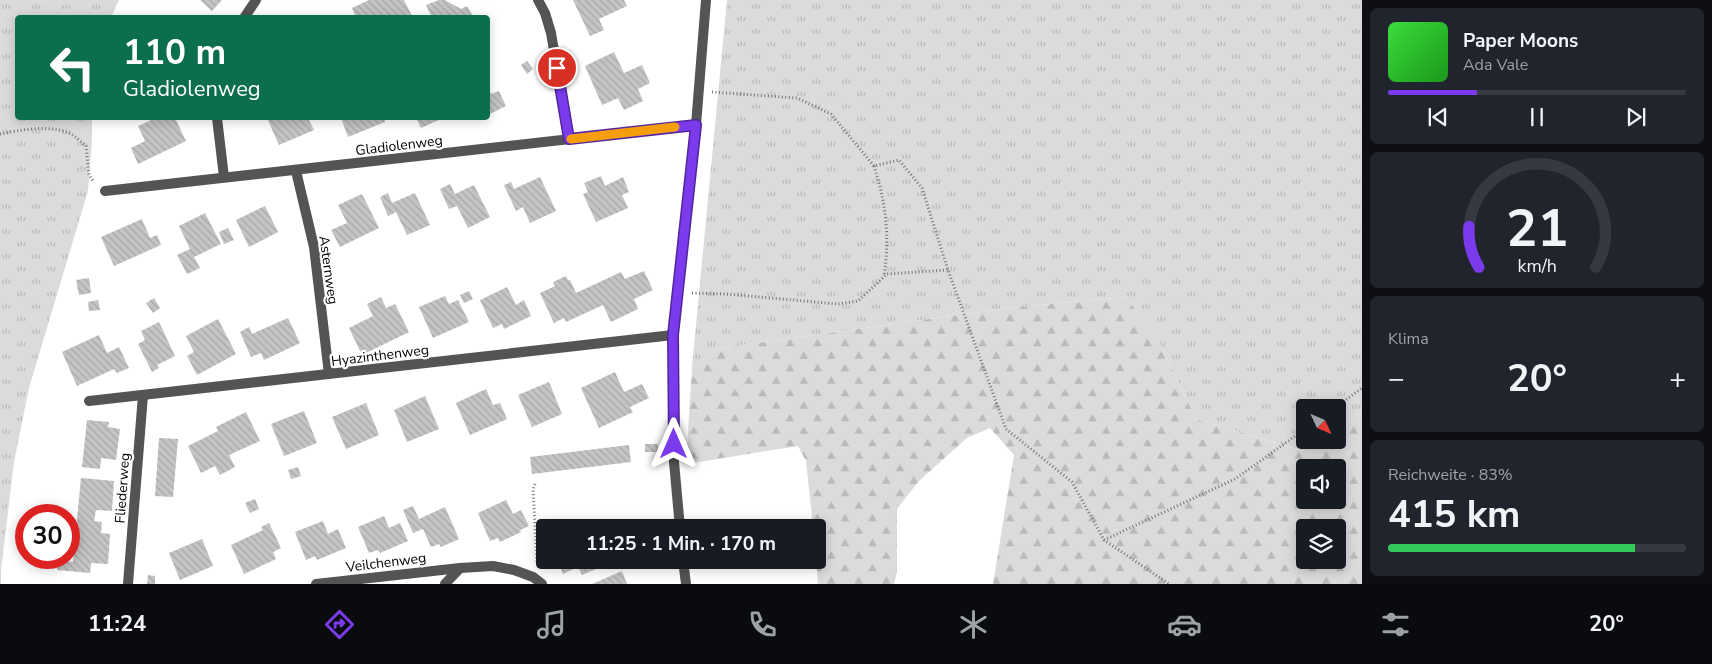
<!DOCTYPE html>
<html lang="de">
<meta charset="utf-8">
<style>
body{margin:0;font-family:"Nunito Sans",sans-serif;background:#20242c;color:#f1f3f6;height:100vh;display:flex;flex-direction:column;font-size:19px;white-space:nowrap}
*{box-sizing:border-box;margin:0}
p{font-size:16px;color:#9ea1a6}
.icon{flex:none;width:28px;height:28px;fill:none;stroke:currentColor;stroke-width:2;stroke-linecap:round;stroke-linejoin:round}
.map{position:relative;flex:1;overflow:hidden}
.drawer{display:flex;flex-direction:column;gap:8px;padding:8px;background:#0d0f14;width:350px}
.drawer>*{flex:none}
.banner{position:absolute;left:15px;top:15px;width:475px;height:105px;border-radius:5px;box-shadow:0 2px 12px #0003;background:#0b6e4f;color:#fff;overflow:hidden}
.needle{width:32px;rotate:134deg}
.controls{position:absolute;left:1296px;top:399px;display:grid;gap:10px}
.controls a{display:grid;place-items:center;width:50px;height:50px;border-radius:5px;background:#171b24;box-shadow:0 2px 12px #0003;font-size:25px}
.speed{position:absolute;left:15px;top:504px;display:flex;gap:10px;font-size:25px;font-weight:700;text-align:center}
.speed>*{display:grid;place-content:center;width:65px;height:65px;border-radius:50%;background:#171b24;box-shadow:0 2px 12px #0003;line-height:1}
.speed .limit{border:8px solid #d22;background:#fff;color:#111}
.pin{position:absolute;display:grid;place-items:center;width:42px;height:42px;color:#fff;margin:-21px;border:2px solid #fff;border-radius:50%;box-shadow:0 1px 5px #0007}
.me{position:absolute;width:55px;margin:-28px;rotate:0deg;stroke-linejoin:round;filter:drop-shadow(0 0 4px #0008)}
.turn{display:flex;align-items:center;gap:18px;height:105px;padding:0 25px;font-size:22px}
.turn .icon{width:65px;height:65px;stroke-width:2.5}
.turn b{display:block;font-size:35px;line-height:42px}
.big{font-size:38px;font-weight:700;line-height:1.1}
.drawer .widget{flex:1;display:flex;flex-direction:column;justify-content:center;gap:8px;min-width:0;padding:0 18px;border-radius:8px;background:#20242c}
.drawer .dial{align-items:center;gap:0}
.dial svg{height:130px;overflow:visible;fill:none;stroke:#363941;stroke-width:7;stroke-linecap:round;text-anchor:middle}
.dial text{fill:#f1f3f6;stroke:none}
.song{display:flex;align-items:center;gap:15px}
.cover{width:60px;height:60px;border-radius:8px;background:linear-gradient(135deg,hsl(120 70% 55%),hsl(120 70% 35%))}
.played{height:5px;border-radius:2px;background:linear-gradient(90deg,#7c3aed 30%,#363941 30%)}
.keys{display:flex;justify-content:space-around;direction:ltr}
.heat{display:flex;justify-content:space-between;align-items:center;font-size:28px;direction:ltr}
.charge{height:8px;border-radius:4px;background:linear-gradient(90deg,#34c759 83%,#363941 0)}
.trip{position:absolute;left:536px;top:519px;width:290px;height:50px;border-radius:5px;background:#171b24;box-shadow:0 2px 12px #0003;font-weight:700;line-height:50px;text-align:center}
.tabs{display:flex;height:80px;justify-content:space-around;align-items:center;background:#090b0e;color:#9ea1a6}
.tabs .icon{width:35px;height:35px}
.tabs .current{color:#7c3aed}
.tabs b{font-size:22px;color:#f1f3f6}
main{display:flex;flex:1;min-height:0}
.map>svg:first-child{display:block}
.grass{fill:url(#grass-tufts)}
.forest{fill:url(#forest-firs);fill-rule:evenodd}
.building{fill:url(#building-back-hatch)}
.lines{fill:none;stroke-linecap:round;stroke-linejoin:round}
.path{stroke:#767676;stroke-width:3;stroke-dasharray:1 2.5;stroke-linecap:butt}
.lane{stroke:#545454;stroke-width:10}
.street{stroke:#545454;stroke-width:10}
.route-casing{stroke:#51269a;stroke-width:12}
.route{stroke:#7c3aed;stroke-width:9}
.slow{stroke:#f59e0b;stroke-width:9}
.labels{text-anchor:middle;stroke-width:4.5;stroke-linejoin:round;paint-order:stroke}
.street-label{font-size:14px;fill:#000;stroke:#fff}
</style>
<main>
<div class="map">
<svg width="1362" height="584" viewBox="0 0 1362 584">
<defs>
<pattern id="grass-tufts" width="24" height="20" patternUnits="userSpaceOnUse" patternTransform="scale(1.25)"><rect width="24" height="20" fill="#dbdbdb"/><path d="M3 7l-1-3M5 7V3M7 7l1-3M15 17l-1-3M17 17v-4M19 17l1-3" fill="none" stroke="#bababa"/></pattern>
<pattern id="forest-firs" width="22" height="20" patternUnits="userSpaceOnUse" patternTransform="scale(1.25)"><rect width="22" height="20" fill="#dbdbdb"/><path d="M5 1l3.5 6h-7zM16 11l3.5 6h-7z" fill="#bababa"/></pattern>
<pattern id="building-back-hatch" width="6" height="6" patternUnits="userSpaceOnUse" patternTransform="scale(1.25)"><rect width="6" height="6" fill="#c4c4c4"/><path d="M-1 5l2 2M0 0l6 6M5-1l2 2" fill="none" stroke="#a7a7a7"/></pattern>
</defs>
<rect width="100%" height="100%" fill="#fff"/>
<g class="grass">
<path d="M 0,0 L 119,0 L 111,17 L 18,18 L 18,118 L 92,118 L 92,139 L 88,191 L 29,388 L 14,462 L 1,570 L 1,584 L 0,584 Z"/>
<path d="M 727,0 L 1362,0 L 1362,412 L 1338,427 L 1338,408 L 1305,408 L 1305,440 L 1316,440 L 1300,450 L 1196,419 L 1160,344 L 1126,297 L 1009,308 L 720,348 L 692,367 Z"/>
</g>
<path class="forest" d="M 1126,297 L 1160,344 L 1196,419 L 1299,450 L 1316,440 L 1338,440 L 1338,427 L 1362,412 L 1362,584 L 993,584 L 1014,455 L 990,428 L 967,438 L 919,481 L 897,509 L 897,572 L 894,584 L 818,584 L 816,560 L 818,560 L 818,528 L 813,527 L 806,461 L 798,446 L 686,464 L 692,367 L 720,348 L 1009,308 ZM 1305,468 L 1338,468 L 1338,500 L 1305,500 ZM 1305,528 L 1338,528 L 1338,560 L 1305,560 Z"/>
<g class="building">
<path d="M 200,0 L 222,0 L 212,11 Z"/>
<path d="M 369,0 L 404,0 L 413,18 L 356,18 L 352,8 Z"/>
<path d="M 439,0 L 445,0 L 461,9 L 467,6 L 474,18 L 432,18 L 426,5 Z"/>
<path d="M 573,0 L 624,0 L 627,6 L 599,19 L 604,30 L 590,36 Z"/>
<path d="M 614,52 L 624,73 L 642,65 L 650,83 L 638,89 L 643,101 L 624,110 L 618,98 L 602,105 L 585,66 Z"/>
<path d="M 527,61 L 533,69 L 527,74 L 521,65 Z"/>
<path d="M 488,87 L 491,94 L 499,91 L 506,106 L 488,115 Z"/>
<path d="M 156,118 L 175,118 L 186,141 L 138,164 L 131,148 L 145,141 L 138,126 Z"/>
<path d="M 267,118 L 308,118 L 314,130 L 279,145 Z"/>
<path d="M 341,118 L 384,118 L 385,122 L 348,137 Z"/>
<path d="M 416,118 L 443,118 L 421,128 Z"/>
<path d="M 601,176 L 605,186 L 623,177 L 629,192 L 622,195 L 628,208 L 596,222 L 583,194 L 588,192 L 584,183 Z"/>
<path d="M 540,177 L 556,211 L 530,223 L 523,207 L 516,211 L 504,185 L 511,182 L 514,189 Z"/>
<path d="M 450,184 L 455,194 L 474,185 L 490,217 L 468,228 L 457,206 L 449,209 L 440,189 Z"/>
<path d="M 388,193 L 392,203 L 415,193 L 430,225 L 407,235 L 396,212 L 388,216 L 380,197 Z"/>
<path d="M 362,194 L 379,228 L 340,247 L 331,230 L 347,223 L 338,205 Z"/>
<path d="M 265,206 L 278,232 L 249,247 L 236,220 Z"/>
<path d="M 205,213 L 221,244 L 194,257 L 200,268 L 187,274 L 177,255 L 190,249 L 179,226 Z"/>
<path d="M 142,219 L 150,238 L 157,235 L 161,245 L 114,266 L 101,237 Z"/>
<path d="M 228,228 L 234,240 L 224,244 L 219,232 Z"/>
<path d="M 644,271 L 653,290 L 634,299 L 638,309 L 611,322 L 603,305 L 566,322 L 564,318 L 554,323 L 540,293 L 555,286 L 553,282 L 566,276 L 568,280 L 570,280 L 576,293 L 621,272 L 625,279 Z"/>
<path d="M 89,278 L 91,293 L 79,295 L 76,280 Z"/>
<path d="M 507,287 L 516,305 L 524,300 L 531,316 L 504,329 L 502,324 L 493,328 L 480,300 Z"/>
<path d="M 469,291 L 473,299 L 464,303 L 460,295 Z"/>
<path d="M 445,296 L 449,304 L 458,300 L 469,322 L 433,338 L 419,307 Z"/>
<path d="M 381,297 L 386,308 L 395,304 L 409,332 L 362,355 L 349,328 L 373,316 L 367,304 Z"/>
<path d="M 154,298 L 160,308 L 153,313 L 146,303 Z"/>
<path d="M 98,300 L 100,310 L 89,311 L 88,302 Z"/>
<path d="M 288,318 L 300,343 L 264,360 L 261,353 L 251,357 L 240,332 L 249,327 L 252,334 Z"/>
<path d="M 218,319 L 236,354 L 197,375 L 187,356 L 194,352 L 186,336 Z"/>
<path d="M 159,322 L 175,356 L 157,365 L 159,368 L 152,372 L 138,344 L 145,340 L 141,331 Z"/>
<path d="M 99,335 L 107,353 L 119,347 L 129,368 L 117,373 L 114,369 L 77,386 L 62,352 Z"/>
<path d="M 615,372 L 624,392 L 642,384 L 649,398 L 630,407 L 633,412 L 599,428 L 581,388 Z"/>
<path d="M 549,382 L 562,414 L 532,427 L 518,395 Z"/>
<path d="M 486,389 L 493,405 L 500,403 L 507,419 L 470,435 L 456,403 Z"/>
<path d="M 425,396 L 439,429 L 407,442 L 394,410 Z"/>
<path d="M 366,403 L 379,435 L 346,449 L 332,417 Z"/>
<path d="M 304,411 L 317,443 L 284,456 L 271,424 Z"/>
<path d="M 246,412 L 260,441 L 229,455 L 235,467 L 220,475 L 215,466 L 201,473 L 188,446 L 218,431 L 216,427 Z"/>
<path d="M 87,420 L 109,422 L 108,427 L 120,429 L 116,460 L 101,458 L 100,469 L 82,467 Z"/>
<path d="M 159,438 L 178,439 L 173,497 L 155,496 Z"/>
<rect x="645" y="444" width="13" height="8"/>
<path d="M 629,445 L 631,462 L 532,474 L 530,457 Z"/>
<path d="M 298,467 L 301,476 L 291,479 L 288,470 Z"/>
<path d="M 81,478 L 114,481 L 112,511 L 96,510 L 94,521 L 102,522 L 101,533 L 110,534 L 108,564 L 91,563 L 90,573 L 57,570 L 58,560 L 73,562 Z"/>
<path d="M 255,499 L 259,509 L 250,513 L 245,503 Z"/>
<path d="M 506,500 L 513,514 L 521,510 L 529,526 L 520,530 L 521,532 L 500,542 L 498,538 L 490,541 L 478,513 Z"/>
<path d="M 413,506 L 419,519 L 445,507 L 459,539 L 441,547 L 439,544 L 431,547 L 423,529 L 413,533 L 403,510 Z"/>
<path d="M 384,516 L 389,528 L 400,523 L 408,541 L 380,553 L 378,550 L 369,553 L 358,527 Z"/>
<path d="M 323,521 L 328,534 L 338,529 L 346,548 L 317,560 L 315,556 L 306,560 L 295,532 Z"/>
<path d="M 269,523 L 281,548 L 273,552 L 276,559 L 244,574 L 231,545 L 263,530 L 261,527 Z"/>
<path d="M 202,539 L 213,566 L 180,580 L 169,553 Z"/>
<path d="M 557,560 L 603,560 L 605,565 L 582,575 L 578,567 L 563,574 Z"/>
<path d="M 622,571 L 627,584 L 592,584 Z"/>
<path d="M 148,575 L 155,576 L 155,584 L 147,584 Z"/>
</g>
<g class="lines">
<g class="path">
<path d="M 712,92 L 797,98 L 831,114 L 874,166 L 899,160 L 922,188 L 948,270 L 1006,429 L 1072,482 L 1104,540 L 1169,584"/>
<path d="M 0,134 C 21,130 55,123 74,136 C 78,139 82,143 86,146 L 89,175 L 94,182"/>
<path d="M 874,166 C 886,203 890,237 884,276"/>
<path d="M 692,293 L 726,294 L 838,304 L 858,301 L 887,274 L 948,270"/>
<path d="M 1335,408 L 1362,388"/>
<path d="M 535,484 L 533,489 L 537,562"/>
<path d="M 1104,540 L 1235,479 L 1305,429"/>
</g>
<path class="lane" d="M 445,584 L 460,568"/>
<g class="street">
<path d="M 538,0 L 545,13 L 551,33 L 569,139"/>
<path d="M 244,18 L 256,0"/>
<path d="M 217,118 L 224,177"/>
<path d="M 296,171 L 314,247 L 329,374"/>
<path d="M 105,191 L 696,125"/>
<path d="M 89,401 L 673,335"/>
<path d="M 680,528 L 674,462 L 673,335 L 696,125 L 706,0"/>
<path d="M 683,560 L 686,584"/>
<path d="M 128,584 L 143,395"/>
<path d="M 316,584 L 460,568 L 493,566 L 514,570 L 533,577 L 542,584"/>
</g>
</g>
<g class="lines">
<g class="route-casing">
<path id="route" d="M 557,68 L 569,139 L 696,125 L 673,335 L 674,444"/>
</g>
<use href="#route" class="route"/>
<path class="slow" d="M 571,139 L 675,127"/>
</g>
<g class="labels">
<g class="street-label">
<text transform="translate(399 145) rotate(-7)" y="5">Gladiolenweg</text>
<text transform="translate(329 270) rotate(82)" y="5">Asternweg</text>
<text transform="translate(380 355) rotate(-7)" y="5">Hyazinthenweg</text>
<text transform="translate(122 488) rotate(-86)" y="5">Fliederweg</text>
<text transform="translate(386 562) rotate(-7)" y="5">Veilchenweg</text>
</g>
</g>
</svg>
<div class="controls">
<a><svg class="needle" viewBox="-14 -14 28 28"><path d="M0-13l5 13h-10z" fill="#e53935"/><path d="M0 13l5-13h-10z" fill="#9ea1a6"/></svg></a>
<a><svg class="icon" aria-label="sound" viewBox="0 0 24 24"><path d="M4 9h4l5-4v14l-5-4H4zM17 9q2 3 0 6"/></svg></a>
<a><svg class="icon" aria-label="layers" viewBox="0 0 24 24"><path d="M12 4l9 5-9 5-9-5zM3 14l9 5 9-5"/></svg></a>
</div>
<div class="speed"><div class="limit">30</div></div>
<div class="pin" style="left:557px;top:68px;background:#d93025"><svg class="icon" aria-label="arrive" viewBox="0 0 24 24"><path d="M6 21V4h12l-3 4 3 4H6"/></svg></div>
<svg class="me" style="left:674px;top:444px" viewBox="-20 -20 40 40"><path d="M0-17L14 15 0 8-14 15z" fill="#7c3aed" stroke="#fff" stroke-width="4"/></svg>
<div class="trip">11:25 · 1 Min. · 170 m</div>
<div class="banner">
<div class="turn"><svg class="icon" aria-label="left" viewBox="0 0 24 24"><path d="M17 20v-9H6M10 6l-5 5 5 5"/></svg><div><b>110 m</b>Gladiolenweg</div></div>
</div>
</div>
<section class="drawer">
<div class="widget">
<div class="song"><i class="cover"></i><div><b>Paper Moons</b><p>Ada Vale</p></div></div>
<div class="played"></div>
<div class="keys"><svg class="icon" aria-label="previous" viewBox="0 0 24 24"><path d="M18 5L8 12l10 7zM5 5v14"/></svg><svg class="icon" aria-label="pause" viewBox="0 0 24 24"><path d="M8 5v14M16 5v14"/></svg><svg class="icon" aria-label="next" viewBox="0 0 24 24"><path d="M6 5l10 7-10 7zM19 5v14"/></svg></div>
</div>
<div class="widget dial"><svg viewBox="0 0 100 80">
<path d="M14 69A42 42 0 1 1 86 69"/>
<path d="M14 69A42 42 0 0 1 8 44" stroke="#7c3aed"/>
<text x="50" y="56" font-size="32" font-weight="700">21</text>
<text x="50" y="72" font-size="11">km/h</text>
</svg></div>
<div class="widget"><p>Klima</p>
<div class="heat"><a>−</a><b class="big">20°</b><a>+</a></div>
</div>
<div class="widget"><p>Reichweite · 83%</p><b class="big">415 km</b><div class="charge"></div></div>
</section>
</main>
<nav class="tabs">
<b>11:24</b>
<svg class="icon current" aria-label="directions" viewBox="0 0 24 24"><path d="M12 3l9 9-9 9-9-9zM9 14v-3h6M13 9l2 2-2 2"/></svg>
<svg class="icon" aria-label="music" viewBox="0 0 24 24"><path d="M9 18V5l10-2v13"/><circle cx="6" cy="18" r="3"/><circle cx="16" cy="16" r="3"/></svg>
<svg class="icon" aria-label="phone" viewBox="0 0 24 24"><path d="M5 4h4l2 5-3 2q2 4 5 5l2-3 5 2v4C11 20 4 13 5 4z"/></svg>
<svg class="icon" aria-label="climate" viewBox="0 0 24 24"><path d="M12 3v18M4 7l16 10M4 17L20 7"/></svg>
<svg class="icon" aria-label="car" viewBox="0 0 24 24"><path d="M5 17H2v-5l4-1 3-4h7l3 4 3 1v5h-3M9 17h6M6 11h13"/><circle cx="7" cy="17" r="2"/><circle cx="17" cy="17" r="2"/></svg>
<svg class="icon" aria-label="filters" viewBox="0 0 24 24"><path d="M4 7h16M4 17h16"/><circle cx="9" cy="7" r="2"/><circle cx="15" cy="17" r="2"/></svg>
<b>20°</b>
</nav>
